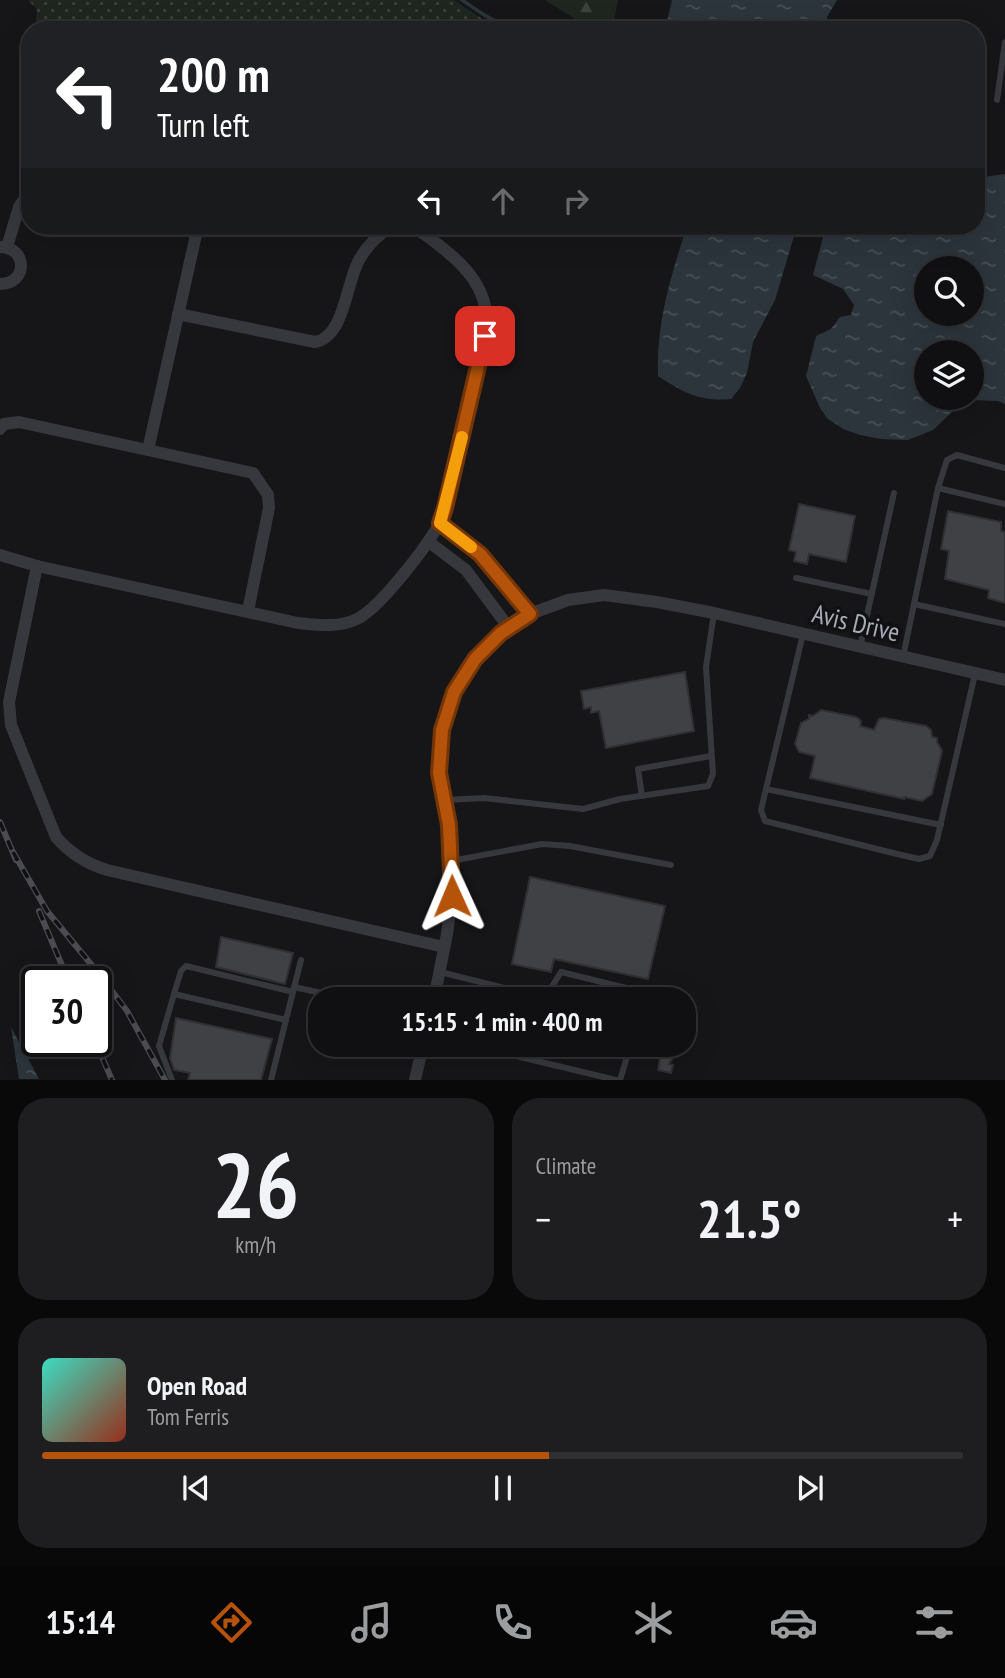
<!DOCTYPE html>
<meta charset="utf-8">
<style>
body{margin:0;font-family:"PT Sans Narrow",sans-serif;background:#1e1e20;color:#f1f3f6;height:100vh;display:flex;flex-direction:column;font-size:26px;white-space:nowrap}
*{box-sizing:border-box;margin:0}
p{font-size:23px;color:#9c9d9f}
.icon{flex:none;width:38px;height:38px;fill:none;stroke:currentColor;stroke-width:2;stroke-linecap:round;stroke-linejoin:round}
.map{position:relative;height:1080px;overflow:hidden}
.sheet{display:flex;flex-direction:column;gap:18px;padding:18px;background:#09090a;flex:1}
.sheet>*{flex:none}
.hud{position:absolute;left:21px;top:21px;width:964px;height:214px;border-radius:28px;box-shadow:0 7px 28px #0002,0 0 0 2px #303032;background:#202124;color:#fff;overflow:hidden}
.fabs{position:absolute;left:914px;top:256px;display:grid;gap:14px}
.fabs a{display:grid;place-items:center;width:70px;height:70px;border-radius:50%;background:#101012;box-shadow:0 7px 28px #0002,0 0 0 2px #303032;font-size:35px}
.speed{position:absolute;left:21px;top:966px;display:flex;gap:14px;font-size:35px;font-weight:700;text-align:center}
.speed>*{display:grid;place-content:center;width:91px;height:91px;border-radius:50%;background:#101012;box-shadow:0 7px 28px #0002,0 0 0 2px #303032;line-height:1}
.speed .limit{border:4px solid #111;border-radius:10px;background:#fff;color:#111}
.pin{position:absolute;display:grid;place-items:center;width:60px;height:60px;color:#fff;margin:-30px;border-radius:14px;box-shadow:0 4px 10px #0006}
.me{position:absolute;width:77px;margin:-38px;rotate:359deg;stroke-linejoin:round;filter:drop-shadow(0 0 5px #0008)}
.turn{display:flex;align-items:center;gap:24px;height:147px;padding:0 21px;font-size:32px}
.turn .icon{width:91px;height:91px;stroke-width:2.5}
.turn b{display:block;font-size:49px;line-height:60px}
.lanes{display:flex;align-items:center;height:66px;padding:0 21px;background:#0003;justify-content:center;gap:35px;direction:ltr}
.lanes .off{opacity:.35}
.big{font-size:52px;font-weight:700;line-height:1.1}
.sheet .tile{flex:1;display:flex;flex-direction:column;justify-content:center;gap:10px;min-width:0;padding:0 24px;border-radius:28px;background:#1e1e20}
.sheet .dial{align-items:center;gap:0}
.dial b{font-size:91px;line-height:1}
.song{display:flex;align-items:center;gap:21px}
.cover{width:84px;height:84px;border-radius:10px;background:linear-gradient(135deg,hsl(170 70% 55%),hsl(10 70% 35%))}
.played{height:7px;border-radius:4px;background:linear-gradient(90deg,#b45309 55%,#303032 55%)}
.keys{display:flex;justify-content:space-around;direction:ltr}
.heat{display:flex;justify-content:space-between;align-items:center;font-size:38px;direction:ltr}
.sheet .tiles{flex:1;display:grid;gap:18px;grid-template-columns:1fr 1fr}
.tile:last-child{grid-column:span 2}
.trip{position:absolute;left:308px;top:987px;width:388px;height:70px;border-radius:28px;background:#101012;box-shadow:0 7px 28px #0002,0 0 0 2px #303032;font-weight:700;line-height:70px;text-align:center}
.tab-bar{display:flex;height:112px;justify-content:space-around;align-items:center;background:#060607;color:#9c9d9f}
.tab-bar .icon{width:49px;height:49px}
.tab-bar .selected{color:#b45309}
.tab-bar b{font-size:32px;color:#f1f3f6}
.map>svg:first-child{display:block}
.forest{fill:url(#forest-firs)}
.park{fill:url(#park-dots)}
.water{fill:url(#water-ripples);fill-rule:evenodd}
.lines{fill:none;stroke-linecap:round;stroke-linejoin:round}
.stream{stroke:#2c353c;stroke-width:3.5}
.building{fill:#404145;stroke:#303034;stroke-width:2}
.service{stroke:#37383d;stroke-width:6}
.minor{stroke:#37383d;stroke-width:12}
.rail-casing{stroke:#4a4c52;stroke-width:6}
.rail{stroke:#111113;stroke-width:3.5;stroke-dasharray:10;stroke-linecap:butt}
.route-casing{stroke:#753606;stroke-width:18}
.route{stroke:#b45309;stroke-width:12}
.slow{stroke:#f59e0b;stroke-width:12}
.labels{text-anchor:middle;stroke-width:7;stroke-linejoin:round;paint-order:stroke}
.street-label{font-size:26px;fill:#a8adb8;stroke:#111113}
</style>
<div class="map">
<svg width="1005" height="1080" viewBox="0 0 1005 1080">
<defs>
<pattern id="forest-firs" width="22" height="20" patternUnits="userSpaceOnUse" patternTransform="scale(1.75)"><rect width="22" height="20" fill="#1e261f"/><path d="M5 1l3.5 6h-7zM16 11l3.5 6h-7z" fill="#3c433d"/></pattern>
<pattern id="park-dots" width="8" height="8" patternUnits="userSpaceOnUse" patternTransform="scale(1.75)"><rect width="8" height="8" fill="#1e261f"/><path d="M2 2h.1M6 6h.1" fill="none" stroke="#3c433d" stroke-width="1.8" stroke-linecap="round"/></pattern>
<pattern id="water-ripples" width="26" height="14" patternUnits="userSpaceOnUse" patternTransform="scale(1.75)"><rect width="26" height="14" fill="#2c353c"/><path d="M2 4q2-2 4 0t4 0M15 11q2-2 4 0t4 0" fill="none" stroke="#485056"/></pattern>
</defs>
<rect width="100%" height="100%" fill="#161618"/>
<path class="forest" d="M 545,0 L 618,0 L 612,30 L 593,30 Z"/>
<path class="park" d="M 28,0 L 454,0 L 499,30 L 35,30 L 37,10 Z"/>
<g class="water">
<path d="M 672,0 L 837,0 L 827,17 L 826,30 L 665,30 Z"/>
<path d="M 1005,174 L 1005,404 L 998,401 L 969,400 L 953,411 L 933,430 L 908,440 L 881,439 L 860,435 L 843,429 L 828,419 L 820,408 L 806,376 L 816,336 L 831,329 L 840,317 L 851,315 L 854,305 L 843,289 L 813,275 L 826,226 L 976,226 L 977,178 ZM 926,268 L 971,268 L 971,313 L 926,313 ZM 926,352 L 971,352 L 971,397 L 926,397 Z"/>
<path d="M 687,226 L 797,226 L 775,300 L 753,342 L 747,373 L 740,388 L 731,399 C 699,402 683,392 658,376 C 656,322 671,276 687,226 Z"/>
<path d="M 11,1027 L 39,1079 L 19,1079 Z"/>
</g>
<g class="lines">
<path class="stream" d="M 462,0 C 473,7 495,25 507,23 L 511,30"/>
</g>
<g class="building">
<path d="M 799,504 L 855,516 L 846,562 L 809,554 L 807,564 L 794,561 L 796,552 L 789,550 Z"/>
<path d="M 948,511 L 1001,522 L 1001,531 L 1005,532 L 1005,603 L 988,598 L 989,590 L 945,579 L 949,551 L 941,549 Z"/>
<path d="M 685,672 L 694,731 L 606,748 L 599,711 L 591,713 L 591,707 L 584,709 L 581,691 Z"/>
<path d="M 821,710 L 856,717 L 861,721 L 860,726 L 874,730 L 879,719 L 884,718 L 926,726 L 931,730 L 932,737 L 937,738 L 937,742 L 942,751 L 932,794 L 922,801 L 904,797 L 904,799 L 810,778 L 815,756 L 799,752 L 795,744 L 801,723 L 809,719 L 809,715 L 813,716 Z"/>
<path d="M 530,877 L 665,906 L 648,979 L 554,959 L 551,972 L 512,964 Z"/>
<path d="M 221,937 L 293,953 L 285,984 L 216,967 Z"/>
<path d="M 176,1018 L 272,1039 L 261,1080 L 188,1080 L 190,1073 L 174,1070 L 170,1058 Z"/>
<path d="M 662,1045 L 676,1045 L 676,1052 L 669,1064 L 673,1065 L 671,1073 L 658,1070 Z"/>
</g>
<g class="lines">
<g class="service">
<path d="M 997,100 L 1005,42"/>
<path d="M 938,488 L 1005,504"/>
<path d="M 796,578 L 872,594"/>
<path d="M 914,604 L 1005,624"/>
<path d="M 803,634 L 761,810 L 765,821 L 897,854 L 919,859 L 930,856 L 937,840 L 975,674"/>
<path d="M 860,647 L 894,493"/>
<path d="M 903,657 L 938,488 L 947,460 L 957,455 L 1005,468"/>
<path d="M 766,789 L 941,825"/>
<path d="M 642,796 L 638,769 L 711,756"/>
<path d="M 446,800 L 484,798 L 583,809 L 620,799 L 708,786 L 713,774 L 706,667 L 714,613"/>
<path d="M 451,861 L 542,844 L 570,846 L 671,865"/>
<path d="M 440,972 L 549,999"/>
<path d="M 294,987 L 349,999"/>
<path d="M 174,994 L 181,971 L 186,966 L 293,992"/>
<path d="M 482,999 L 486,984"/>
<path d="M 548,999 L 551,988 L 561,972 L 630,989 L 632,999"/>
<path d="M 500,1045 L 499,1052 L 616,1080"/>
<path d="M 172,1080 L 159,1046 L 174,994 L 286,1020"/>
<path d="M 271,1080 L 301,960"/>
<path d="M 620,1080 L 630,1047 L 627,1045"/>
</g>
<g class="minor">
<path d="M 0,247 C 28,247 28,284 0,284"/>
<path d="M 7,247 L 19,207 L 30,191"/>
<path d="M 178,314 L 315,342 C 344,337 346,285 358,262 C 365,248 378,235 392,226"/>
<path d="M 0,429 L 4,424 L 19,422 L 253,473 L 268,495 L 269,508 L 248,611"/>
<path d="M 148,450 L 198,226"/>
<path d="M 440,523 L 480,554 L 530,614"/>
<path d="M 429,542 L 466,570 L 509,628"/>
<path d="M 0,555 L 37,566 L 298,623 C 318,625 339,628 357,619 C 380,608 430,543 441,520 L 487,324 C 487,289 467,267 440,246 C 430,238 420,230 408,226"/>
<path d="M 37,566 L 9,702 L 11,725 L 56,837 C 70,853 87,864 107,870 L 444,947"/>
<path d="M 434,999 L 447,934 L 452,896 L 449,825 L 439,773 L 442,730 L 454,692 L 475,659 L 501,633 L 530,614 L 568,600 L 604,595 L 657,602 L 714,613 L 1005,680"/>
<path d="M 415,1080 L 423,1045"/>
</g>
<g class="rail-casing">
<g id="rail">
<path d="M 0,822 L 16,860"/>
<path d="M 13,852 L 47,911 L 100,975 L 127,1011 L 165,1080"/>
<path d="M 39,911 L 69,982"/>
<path d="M 95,1041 L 112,1080"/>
</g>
</g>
<use href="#rail" class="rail"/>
</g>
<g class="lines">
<g class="route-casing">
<path id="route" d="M 452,896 L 449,825 L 439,773 L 442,730 L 454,692 L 475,659 L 501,633 L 530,614 L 480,554 L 440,523 L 445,508 L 485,336"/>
</g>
<use href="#route" class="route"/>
<path class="slow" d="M 462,437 L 440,523 L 471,547"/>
</g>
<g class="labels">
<g class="street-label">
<text transform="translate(856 623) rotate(13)" y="9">Avis Drive</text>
</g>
</g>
</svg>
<div class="fabs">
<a><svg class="icon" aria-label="search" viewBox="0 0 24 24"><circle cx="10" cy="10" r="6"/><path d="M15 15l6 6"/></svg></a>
<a><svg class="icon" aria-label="layers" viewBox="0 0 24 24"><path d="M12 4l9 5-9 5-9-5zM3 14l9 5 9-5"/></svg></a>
</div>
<div class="speed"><div class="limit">30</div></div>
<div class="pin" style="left:485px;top:336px;background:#d93025"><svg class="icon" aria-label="arrive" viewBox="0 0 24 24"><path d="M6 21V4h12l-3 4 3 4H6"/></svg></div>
<svg class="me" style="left:452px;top:896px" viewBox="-20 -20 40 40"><path d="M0-17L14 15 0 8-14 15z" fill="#b45309" stroke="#fff" stroke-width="4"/></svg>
<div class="trip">15:15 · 1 min · 400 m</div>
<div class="hud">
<div class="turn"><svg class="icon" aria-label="left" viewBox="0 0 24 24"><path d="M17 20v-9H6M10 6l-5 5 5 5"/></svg><div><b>200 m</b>Turn left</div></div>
<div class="lanes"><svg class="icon" aria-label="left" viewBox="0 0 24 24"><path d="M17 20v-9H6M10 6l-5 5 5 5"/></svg><svg class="icon off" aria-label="ahead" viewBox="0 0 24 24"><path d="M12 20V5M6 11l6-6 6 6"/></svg><svg class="icon off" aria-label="right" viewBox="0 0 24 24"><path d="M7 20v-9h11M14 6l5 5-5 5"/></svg></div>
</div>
</div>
<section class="sheet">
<div class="tiles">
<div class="tile dial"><b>26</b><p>km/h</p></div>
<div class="tile"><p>Climate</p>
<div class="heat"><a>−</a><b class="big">21.5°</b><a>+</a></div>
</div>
<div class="tile">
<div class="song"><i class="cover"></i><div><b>Open Road</b><p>Tom Ferris</p></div></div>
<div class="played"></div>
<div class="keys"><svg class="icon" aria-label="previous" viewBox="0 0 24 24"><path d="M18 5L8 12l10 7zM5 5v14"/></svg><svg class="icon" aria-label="pause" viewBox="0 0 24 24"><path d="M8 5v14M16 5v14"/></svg><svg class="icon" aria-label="next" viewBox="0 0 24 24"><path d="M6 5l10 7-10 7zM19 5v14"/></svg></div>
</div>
</div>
</section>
<nav class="tab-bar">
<b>15:14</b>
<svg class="icon selected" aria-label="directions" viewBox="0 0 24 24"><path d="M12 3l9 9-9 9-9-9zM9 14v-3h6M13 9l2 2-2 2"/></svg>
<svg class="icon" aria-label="music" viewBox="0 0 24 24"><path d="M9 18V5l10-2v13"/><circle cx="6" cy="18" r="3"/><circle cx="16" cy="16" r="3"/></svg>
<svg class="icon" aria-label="phone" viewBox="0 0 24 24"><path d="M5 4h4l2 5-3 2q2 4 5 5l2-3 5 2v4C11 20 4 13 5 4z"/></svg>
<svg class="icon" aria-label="climate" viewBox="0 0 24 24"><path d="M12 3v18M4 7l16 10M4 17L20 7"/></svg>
<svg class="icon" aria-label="car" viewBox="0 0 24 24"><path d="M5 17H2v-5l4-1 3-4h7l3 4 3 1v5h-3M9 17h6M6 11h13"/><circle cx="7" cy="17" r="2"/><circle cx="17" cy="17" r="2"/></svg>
<svg class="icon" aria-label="filters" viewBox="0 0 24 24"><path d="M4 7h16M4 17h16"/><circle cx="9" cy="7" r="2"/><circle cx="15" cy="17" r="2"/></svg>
</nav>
